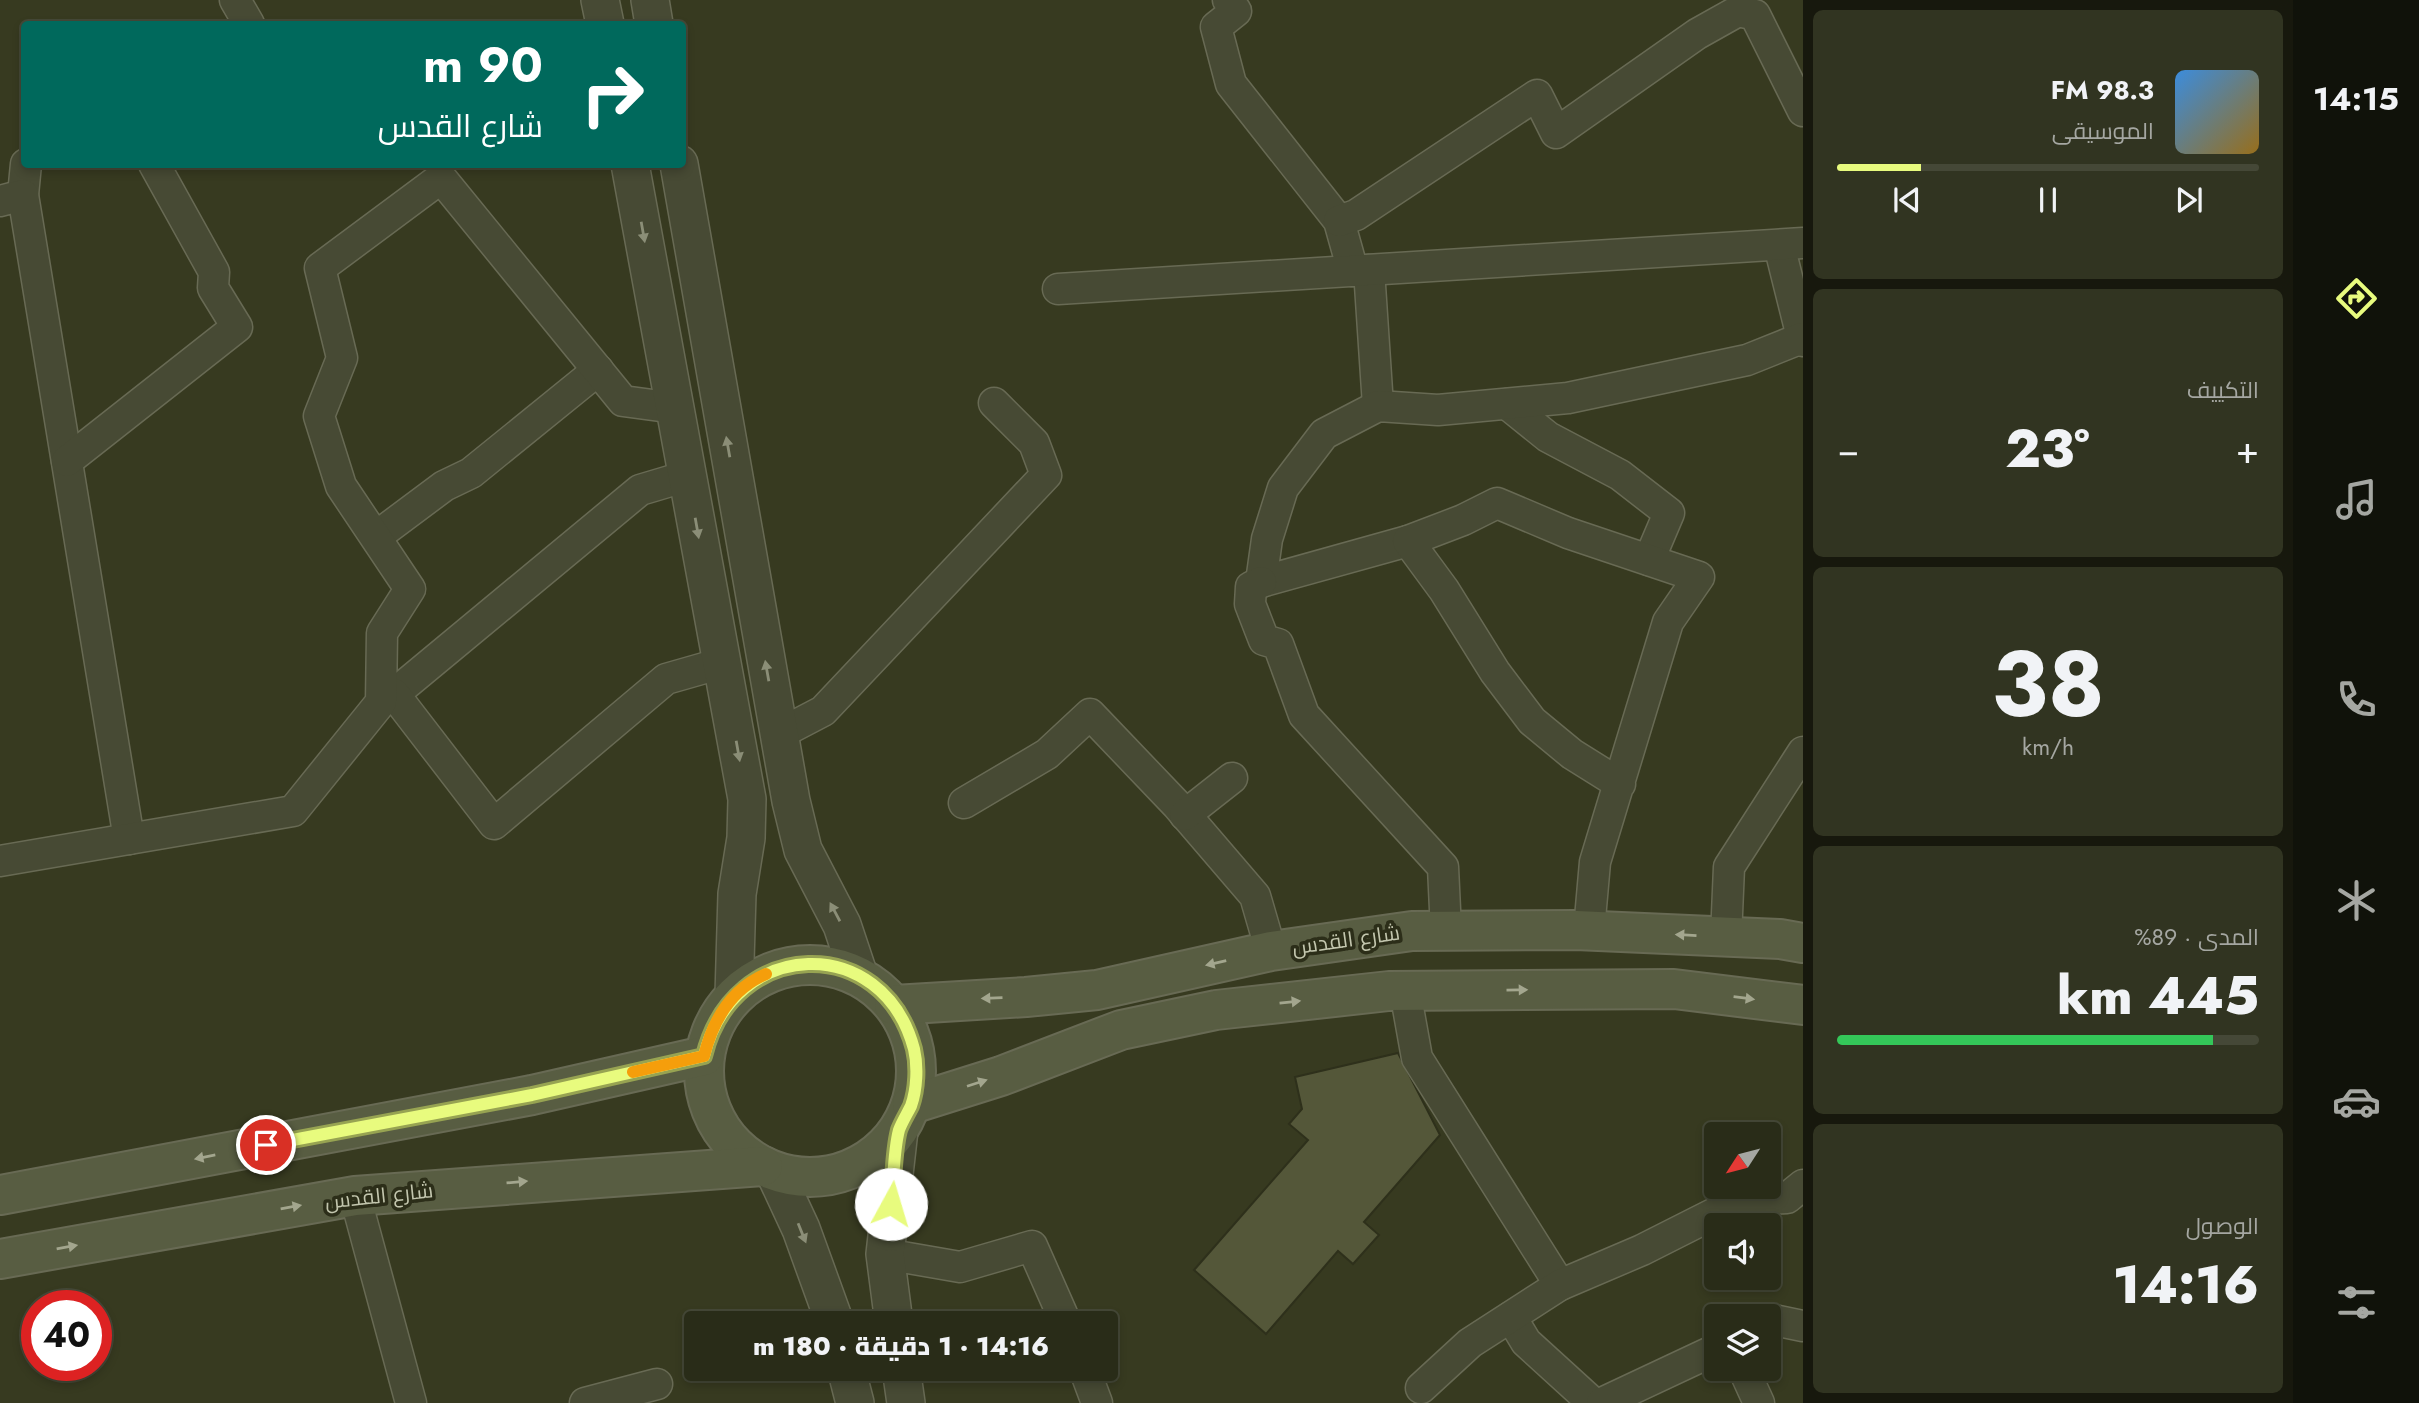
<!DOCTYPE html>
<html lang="ar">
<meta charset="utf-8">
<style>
body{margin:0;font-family:Jost,Cairo,sans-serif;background:#313421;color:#f1f3f6;direction:rtl;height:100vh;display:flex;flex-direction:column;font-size:26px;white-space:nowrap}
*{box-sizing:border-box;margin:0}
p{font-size:23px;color:#a5a7a2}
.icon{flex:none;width:38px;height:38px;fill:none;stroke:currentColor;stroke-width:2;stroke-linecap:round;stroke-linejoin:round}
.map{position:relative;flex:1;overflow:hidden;direction:ltr}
.side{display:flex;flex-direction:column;gap:10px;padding:10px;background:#17180d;width:490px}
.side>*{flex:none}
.banner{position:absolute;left:21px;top:21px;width:665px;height:147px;border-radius:7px;box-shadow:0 4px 10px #0003,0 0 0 2px #454837;direction:rtl;background:#00695c;color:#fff;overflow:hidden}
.needle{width:46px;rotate:234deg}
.fabs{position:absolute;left:1704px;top:1122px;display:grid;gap:14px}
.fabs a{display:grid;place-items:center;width:77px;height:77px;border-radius:7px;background:#292c18;box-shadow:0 4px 10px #0003,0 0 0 2px #454837;font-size:35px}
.speed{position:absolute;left:21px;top:1290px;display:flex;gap:14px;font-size:35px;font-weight:700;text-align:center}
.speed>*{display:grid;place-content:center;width:91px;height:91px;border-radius:50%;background:#292c18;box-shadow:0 4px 10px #0003,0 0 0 2px #454837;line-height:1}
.speed .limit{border:10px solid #d22;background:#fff;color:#111}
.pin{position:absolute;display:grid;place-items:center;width:60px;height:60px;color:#fff;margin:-30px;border:4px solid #fff;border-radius:50%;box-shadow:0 2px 7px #0007}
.me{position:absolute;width:77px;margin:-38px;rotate:6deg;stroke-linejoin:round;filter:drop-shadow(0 0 5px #0008)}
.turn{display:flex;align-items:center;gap:24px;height:147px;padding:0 28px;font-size:32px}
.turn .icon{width:91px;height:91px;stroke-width:2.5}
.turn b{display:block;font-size:49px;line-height:60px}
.big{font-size:52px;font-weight:800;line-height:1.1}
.side .widget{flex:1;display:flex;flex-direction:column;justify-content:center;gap:10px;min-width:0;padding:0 24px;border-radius:10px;background:#313421}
.side .dial{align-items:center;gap:0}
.dial b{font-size:91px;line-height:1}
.song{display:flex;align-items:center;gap:21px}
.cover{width:84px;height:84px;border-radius:10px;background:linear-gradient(135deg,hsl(210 70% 55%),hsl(40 70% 35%))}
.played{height:7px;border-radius:4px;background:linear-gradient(90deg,#e8fb7e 20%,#454837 20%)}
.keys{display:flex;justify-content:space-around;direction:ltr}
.heat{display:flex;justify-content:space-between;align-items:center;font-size:38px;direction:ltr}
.charge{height:10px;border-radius:5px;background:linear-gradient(90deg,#34c759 89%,#454837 0)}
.trip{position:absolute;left:684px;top:1311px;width:434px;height:70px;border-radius:7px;background:#292c18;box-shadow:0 4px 10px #0003,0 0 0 2px #454837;font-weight:800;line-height:70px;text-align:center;direction:rtl}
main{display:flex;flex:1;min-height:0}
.tab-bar{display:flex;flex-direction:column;width:126px;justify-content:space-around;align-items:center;background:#10120a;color:#a5a7a2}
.tab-bar .icon{width:49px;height:49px}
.tab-bar .selected{color:#e8fb7e}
.tab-bar b{font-size:32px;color:#f1f3f6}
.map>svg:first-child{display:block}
.building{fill:#545739;stroke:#2e301b;stroke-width:2}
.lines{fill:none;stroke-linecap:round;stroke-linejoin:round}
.minor-casing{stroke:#686a54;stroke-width:33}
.tertiary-casing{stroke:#686a54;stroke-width:40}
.secondary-casing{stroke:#686a54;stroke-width:42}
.minor{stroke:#474a34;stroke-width:30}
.tertiary{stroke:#474a34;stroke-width:37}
.secondary{stroke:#585d42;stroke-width:38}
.oneway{fill:#8b8e77}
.oneway2{fill:#a3a68e}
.route-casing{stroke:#97a352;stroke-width:18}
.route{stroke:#e8fb7e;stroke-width:12}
.slow{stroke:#f59e0b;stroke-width:12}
.labels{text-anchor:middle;stroke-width:7;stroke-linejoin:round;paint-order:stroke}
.street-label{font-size:21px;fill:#c3c6ae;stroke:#2c2e19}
</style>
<main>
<nav class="tab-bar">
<b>14:15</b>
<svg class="icon selected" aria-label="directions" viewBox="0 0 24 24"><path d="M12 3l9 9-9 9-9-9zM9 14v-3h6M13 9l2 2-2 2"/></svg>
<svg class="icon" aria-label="music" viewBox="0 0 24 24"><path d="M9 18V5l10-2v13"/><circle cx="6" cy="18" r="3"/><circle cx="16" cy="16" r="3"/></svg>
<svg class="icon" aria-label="phone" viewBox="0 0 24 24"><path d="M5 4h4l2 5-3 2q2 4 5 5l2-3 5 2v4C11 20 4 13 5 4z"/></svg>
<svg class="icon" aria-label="climate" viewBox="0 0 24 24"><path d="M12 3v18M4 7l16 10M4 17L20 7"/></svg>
<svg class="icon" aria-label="car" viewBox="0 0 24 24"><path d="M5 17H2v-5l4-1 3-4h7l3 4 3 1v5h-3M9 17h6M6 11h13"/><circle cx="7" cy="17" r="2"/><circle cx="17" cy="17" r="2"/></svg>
<svg class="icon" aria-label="filters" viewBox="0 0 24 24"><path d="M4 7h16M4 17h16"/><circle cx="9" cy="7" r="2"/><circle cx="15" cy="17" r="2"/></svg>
</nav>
<section class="side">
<div class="widget">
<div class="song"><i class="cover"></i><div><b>98.3 FM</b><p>الموسيقى</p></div></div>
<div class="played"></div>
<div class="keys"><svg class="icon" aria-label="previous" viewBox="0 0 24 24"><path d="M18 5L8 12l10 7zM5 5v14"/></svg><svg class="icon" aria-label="pause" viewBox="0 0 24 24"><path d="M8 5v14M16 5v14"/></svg><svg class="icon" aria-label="next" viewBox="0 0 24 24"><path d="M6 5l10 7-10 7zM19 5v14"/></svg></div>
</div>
<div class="widget"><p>التكييف</p>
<div class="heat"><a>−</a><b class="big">23°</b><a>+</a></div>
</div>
<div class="widget dial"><b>38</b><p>km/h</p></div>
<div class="widget"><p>المدى · 89%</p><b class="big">445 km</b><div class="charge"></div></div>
<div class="widget"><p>الوصول</p><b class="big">14:16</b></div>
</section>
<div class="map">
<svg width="1803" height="1403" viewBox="0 0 1803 1403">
<rect width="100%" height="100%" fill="#373a20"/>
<path class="building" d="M 1398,1053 L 1440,1135 L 1364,1222 L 1379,1235 L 1353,1264 L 1338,1251 L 1266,1334 L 1194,1270 L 1308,1140 L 1289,1124 L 1302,1109 L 1295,1077 Z"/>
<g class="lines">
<g class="minor-casing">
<g id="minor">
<path d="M 235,0 L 249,24"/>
<path d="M 1228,0 L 1236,11 L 1216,27 L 1231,84 L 1339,221 L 1353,271"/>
<path d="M 23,195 L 26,164"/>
<path d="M 0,201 L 23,195 L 129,839"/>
<path d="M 1339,221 L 1356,215 L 1537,95 L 1556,133 L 1697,34 L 1738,11 L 1755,15 L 1803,111"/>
<path d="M 1779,245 L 1803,341"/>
<path d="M 1369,270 L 1378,406"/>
<path d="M 1058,289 L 1803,243"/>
<path d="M 1507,404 L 1548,437 L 1620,475 L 1669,513 L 1649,560"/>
<path d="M 67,461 L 237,327 L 213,288 L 214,272 L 154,164"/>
<path d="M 377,536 L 444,486 L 471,473 L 598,370"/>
<path d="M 1408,541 L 1261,582 L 1267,539 L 1283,488 L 1324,434 L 1378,406 L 1438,410 L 1568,398 L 1747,360 L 1802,338"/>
<path d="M 1261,582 L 1251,587 L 1250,604 L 1264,640 L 1278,644 L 1304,715 L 1443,867 L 1446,931"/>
<path d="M 394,694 L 640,490 L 687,476"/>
<path d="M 381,702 L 394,694 L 494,824 L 666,679 L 722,663"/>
<path d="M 779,734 L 823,711 L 1046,475 L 1034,443 L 994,403"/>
<path d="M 964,803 L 1047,754 L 1090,714 L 1177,805 L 1255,896 L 1271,951"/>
<path d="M 1185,815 L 1232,778"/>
<path d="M 0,861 L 293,811 L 381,702 L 382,633 L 410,589 L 341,486 L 319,416 L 342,358 L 320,268 L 441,178 L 623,401 L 675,408"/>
<path d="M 1589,930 L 1595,862 L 1668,622 L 1699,577 L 1568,533 L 1497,503 L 1463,520 L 1408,541 L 1444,590 L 1495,672 L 1532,721 L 1572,754 L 1620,784"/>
<path d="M 1726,937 L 1729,867 L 1803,752"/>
<path d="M 1405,991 L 1417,1058 L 1560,1285"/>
<path d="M 355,1196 L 411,1403"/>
<path d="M 885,1254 L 960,1267 L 1032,1246 L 1066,1323"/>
<path d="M 1511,1317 L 1526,1342 L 1593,1403"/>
<path d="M 1769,1319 L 1803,1326"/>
<path d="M 1084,1368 L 1097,1403"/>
<path d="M 1743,1368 L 1759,1403"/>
<path d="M 1421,1388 L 1470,1343 L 1560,1285 L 1642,1250 L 1741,1200 L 1787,1198 L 1803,1185"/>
<path d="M 585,1403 L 657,1384"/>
<path d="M 1602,1403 L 1717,1349"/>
</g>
</g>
<g class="tertiary-casing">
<g id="tertiary">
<path d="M 600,0 L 605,24"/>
<path d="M 650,0 L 654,24"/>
<path d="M 630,164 L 747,799 L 746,838 L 737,894 L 734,995"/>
<path d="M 679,164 L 791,801 L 803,850 L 842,925 L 859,976"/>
<path d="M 774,1171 L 801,1229 L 835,1323"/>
<path d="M 894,1323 L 885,1254 L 899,1130"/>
<path d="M 846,1368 L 855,1403"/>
<path d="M 901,1368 L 906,1403"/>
</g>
</g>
<g class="secondary-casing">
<g id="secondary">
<circle cx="810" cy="1071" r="106"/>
<path d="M 894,1005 L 1026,997 L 1097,990 L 1271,951 L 1412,931 L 1576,930 L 1780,939 L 1803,943"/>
<path d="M 912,1104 L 1001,1076 L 1121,1030 L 1216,1010 L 1389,991 L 1674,989 L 1803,1005"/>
<path d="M 0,1195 L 532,1095 L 704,1056"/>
<path d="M 0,1259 L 355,1196 L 763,1166"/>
</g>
</g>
<use href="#minor" class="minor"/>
<use href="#tertiary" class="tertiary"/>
<use href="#secondary" class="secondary"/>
</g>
<defs><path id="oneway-solid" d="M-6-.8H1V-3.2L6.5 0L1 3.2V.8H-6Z" transform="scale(1.75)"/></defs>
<g class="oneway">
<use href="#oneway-solid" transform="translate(643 232) rotate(80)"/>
<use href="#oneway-solid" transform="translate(728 447) rotate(-100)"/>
<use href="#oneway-solid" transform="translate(697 528) rotate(80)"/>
<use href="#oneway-solid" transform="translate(767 671) rotate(-100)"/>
<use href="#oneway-solid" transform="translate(738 751) rotate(80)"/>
<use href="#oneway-solid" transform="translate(835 912) rotate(-118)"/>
<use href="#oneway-solid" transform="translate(802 1233) rotate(68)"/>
</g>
<g class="oneway2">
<use href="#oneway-solid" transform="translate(1686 935) rotate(-177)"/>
<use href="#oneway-solid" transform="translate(1216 963) rotate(167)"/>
<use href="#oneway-solid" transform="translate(1517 990) rotate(-1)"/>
<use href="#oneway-solid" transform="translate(992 998) rotate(178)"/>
<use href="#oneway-solid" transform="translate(1744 998) rotate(7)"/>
<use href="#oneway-solid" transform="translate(1290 1002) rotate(-6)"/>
<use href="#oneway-solid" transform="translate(977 1083) rotate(-18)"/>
<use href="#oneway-solid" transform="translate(205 1157) rotate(169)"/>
<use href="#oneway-solid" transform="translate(517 1182) rotate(-5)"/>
<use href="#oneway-solid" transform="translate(291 1207) rotate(-10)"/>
<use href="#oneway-solid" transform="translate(67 1247) rotate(-10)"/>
</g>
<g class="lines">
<g class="route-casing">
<path id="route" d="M 266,1145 L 532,1095 L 704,1056 C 733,937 883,932 914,1049 C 918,1066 917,1089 911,1106 C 907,1114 902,1122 899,1130 C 893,1153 894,1181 891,1204"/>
</g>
<use href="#route" class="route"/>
<path class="slow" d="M 633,1072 L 704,1056 C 713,1020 731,989 766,974"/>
</g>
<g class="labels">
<g class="street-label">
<text transform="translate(1346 940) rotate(-8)" y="7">شارع القدس</text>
<text transform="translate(379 1196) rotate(-6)" y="7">شارع القدس</text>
</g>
</g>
</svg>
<div class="fabs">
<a><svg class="needle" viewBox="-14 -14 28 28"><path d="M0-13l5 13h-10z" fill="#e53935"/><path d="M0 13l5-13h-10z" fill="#a5a7a2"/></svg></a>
<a><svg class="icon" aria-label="sound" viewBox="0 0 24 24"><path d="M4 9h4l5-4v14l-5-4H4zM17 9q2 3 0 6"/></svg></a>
<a><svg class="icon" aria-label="layers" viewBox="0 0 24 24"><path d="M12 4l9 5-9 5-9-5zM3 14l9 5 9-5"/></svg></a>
</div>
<div class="speed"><div class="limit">40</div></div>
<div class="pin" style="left:266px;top:1145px;background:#d93025"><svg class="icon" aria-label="arrive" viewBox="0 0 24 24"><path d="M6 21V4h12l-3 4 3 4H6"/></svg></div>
<svg class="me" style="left:891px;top:1204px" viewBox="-20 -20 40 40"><circle r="19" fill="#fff"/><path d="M0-13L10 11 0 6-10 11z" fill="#e8fb7e"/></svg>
<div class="trip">14:16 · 1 دقيقة · 180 m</div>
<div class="banner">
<div class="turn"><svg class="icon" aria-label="right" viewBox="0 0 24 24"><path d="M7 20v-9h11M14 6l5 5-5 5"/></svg><div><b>90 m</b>شارع القدس</div></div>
</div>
</div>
</main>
